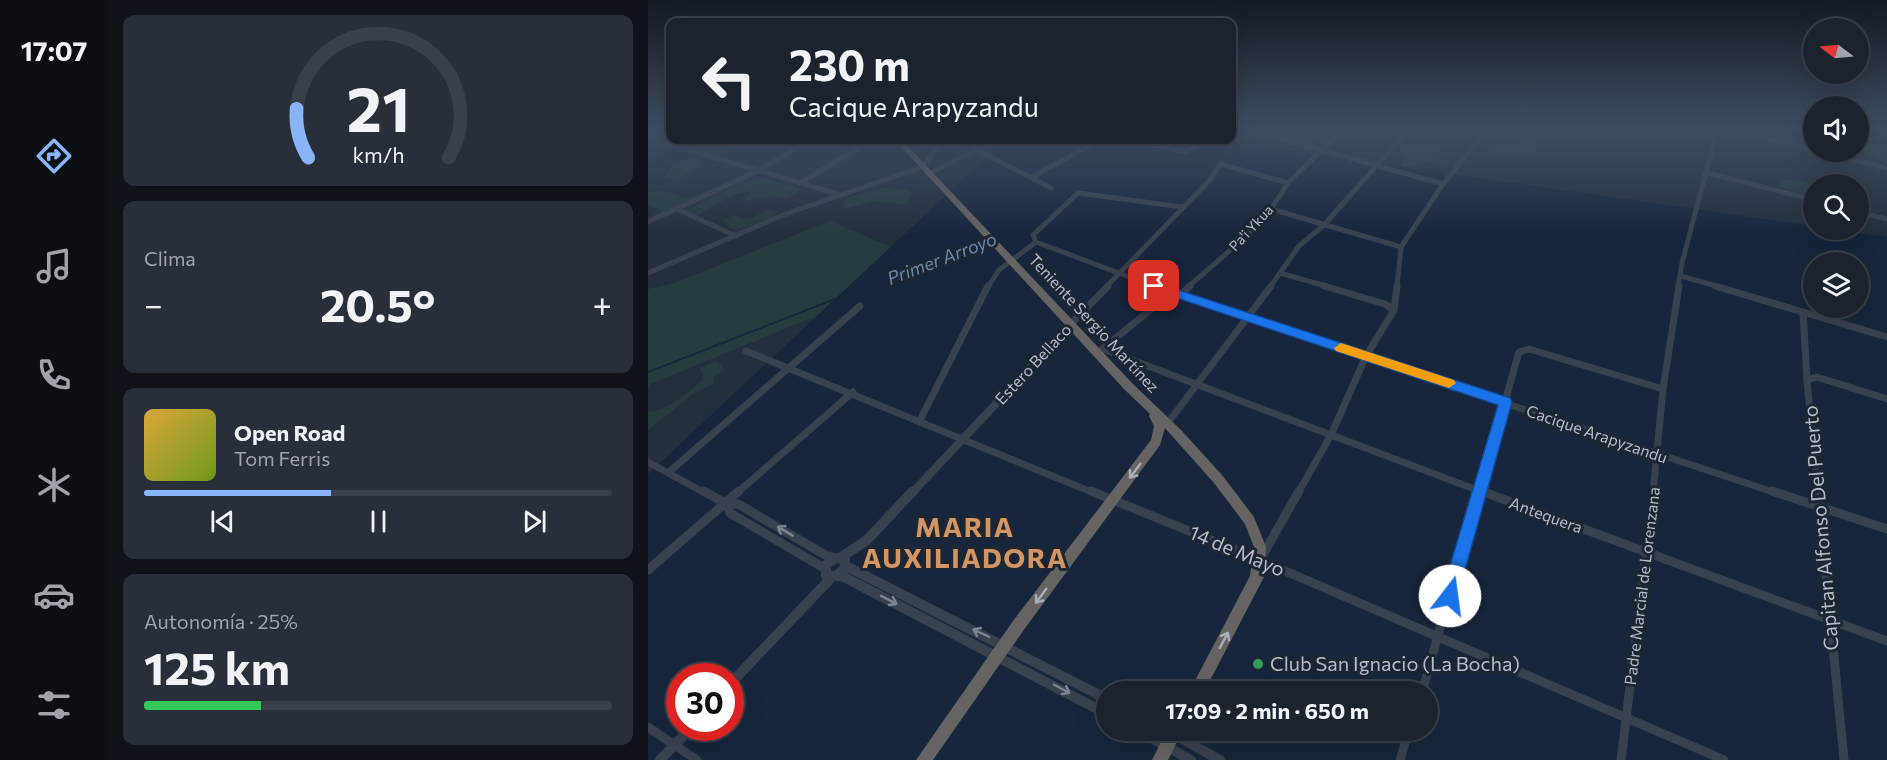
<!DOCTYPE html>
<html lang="es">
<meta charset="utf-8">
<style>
body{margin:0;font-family:Commissioner,sans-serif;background:#282f3a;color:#f1f3f6;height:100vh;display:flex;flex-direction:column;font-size:22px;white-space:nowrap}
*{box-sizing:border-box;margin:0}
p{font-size:20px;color:#a0a4aa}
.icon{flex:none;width:33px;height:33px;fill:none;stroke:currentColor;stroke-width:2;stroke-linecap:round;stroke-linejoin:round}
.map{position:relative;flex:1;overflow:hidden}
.sheet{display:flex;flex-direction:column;gap:15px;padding:15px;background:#0f1319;width:540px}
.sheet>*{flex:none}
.guide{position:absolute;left:18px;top:18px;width:570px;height:126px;border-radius:12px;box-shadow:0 6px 24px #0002,0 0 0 2px #39404a;background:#1b232e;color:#f1f3f6;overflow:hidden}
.needle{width:39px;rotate:286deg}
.buttons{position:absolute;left:1155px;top:18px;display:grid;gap:12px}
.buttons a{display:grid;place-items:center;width:66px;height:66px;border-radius:50%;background:#1b232e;box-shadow:0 6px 24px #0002,0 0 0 2px #39404a;font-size:30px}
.speed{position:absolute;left:18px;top:663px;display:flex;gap:12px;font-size:30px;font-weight:700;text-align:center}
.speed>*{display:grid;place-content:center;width:78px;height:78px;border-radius:50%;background:#1b232e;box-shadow:0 6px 24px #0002,0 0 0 2px #39404a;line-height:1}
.speed .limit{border:9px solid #d22;background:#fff;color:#111}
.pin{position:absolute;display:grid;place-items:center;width:51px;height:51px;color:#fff;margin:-26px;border-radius:12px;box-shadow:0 3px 9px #0006}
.me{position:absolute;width:66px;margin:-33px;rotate:15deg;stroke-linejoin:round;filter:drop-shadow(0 0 4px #0008)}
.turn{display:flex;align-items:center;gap:21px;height:126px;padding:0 24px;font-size:27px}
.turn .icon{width:78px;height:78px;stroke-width:2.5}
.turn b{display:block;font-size:42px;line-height:51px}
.big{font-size:45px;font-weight:700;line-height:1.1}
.sheet .card{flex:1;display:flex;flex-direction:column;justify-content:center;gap:9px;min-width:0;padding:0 21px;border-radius:12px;background:#282f3a}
.sheet .dial{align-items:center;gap:0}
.dial svg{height:156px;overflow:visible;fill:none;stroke:#39404a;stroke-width:7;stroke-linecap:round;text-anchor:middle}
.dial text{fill:#f1f3f6;stroke:none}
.song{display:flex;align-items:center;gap:18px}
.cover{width:72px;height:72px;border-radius:9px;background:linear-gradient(135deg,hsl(40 70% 55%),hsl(80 70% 35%))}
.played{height:6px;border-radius:3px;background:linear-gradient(90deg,#8ab4f8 40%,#39404a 40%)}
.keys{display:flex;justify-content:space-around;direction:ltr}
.heat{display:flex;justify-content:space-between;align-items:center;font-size:33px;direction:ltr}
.charge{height:9px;border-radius:4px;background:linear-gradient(90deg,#34c759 25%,#39404a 0)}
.trip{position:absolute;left:448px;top:681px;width:342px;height:60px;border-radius:30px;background:#1b232e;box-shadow:0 6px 24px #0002,0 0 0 2px #39404a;font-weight:700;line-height:60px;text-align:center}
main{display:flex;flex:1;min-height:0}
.tabs{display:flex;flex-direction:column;width:108px;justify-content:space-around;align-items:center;background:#0b0e12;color:#a0a4aa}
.tabs .icon{width:42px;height:42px}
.tabs .selected{color:#8ab4f8}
.tabs b{font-size:27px;color:#f1f3f6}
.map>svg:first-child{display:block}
.green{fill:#263c3f}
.water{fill:#17263c;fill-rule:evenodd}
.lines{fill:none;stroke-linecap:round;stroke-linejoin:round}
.stream-far1{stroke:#17263c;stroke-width:1.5}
.stream{stroke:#17263c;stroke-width:2}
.minor-far2{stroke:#38414e;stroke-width:5}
.minor-far1{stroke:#38414e;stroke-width:7}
.minor{stroke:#38414e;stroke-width:9}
.tertiary-far1{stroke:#38414e;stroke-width:8}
.tertiary{stroke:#38414e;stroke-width:10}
.trunk{fill:#656462;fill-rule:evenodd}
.oneway{stroke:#a8afba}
.oneway2{stroke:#7c8592}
.route{fill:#1a73e8;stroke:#114b97;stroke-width:1.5}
.slow{fill:#f59e0b}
.leisure-dot{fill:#2e9e5b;stroke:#1d2633;stroke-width:2}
.labels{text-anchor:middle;stroke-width:6;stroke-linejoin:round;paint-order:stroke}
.far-street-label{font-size:14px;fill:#b4bcc9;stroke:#1d2633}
.street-label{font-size:16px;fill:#b4bcc9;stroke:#1d2633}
.water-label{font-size:18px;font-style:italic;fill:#6d86a8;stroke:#1d2633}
.near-street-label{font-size:20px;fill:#b4bcc9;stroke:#1d2633}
.near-poi-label{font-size:20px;fill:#b4bcc9;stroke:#1d2633;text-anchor:start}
.near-district-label{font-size:27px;font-weight:bold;letter-spacing:1.5px;fill:#d59563;stroke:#1d2633}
</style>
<main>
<nav class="tabs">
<b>17:07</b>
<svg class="icon selected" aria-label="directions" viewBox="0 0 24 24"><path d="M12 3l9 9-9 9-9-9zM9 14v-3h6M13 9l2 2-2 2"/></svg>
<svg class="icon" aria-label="music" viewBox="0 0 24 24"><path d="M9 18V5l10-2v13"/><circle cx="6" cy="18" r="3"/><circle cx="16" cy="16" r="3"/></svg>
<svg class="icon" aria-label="phone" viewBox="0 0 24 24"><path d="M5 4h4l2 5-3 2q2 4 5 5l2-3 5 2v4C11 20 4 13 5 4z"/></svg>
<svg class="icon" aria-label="climate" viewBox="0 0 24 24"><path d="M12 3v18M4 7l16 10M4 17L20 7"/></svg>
<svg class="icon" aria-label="car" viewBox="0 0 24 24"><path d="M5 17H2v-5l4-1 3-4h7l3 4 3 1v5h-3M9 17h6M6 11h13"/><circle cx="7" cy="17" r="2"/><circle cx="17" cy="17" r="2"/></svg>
<svg class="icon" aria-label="filters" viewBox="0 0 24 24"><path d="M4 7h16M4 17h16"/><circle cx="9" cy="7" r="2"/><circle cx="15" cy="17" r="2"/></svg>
</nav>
<section class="sheet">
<div class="card dial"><svg viewBox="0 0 100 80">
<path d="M14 69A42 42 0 1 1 86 69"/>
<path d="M14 69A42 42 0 0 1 8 44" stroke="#8ab4f8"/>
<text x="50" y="56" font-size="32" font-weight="700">21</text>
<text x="50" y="72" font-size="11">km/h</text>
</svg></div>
<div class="card"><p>Clima</p>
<div class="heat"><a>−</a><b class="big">20.5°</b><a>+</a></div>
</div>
<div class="card">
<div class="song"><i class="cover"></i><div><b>Open Road</b><p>Tom Ferris</p></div></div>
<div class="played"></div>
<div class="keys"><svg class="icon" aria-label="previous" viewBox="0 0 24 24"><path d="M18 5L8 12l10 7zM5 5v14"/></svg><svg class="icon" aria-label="pause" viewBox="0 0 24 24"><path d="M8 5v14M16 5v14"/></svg><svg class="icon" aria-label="next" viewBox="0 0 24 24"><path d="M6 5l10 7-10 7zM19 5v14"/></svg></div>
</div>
<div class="card"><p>Autonomía · 25%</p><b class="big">125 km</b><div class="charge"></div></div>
</section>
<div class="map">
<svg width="1239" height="760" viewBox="0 0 1239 760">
<rect width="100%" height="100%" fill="#242f3e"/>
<g class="green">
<path d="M 862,134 C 875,137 892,140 888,157 L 871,157 L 838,149 L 872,149 L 873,144 L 853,139 L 853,135 Z"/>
<path d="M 64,140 L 65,143 L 101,140 C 86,148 63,160 47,148 Z"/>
<path d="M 1210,141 L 1239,147 L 1239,164 L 1211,150 Z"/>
<path d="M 780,146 L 790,148 L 789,156 L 801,162 L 796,165 L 779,162 L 756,167 L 753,165 L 757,158 L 755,155 L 741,155 L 742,150 C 755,143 767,154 780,146 Z"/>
<path d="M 45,158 L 55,161 L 57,165 L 27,180 L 15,178 L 25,165 L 22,163 Z"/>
<path d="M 91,178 L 0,223 L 0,218 L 15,211 L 0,205 L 0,192 L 16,191 L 40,198 Z"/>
<path d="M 115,178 L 151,188 L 151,192 L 138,199 L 126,196 L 99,201 L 96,198 L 104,191 C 83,192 67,207 49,215 L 37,211 L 94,182 Z"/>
<path d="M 1146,179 L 1167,184 L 1165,197 L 1129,186 L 1136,181 Z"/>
<path d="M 235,188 L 255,189 L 265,193 L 258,205 L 225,201 L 196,209 L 195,203 L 199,198 Z"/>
<path d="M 121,210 L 130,212 L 121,219 L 88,230 L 84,229 L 74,220 L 87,215 L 99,220 Z"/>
<path d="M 182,221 L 273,260 L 186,309 L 2,384 L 0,390 L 0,289 L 27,283 Z"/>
<path d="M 67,361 L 73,364 L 77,370 L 65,378 L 66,383 L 45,394 L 0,430 L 0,412 C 19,412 40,392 55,380 L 55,374 L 52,369 Z"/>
</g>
<path class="water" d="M 357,140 L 566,140 L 1165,226 L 1166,230 L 1186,230 L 1239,237 L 1239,760 L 0,760 L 0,474 ZM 1166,262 L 1210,262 L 1210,308 L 1166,308 ZM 32,676 L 82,676 L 82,728 L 32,728 ZM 459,692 L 780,692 L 780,730 L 459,730 Z"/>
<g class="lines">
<path class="stream-far1" d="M 584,136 L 597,130"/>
<path class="stream" d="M 0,372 L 187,299"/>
<g class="minor-far2">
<path d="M 601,130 L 795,184 L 753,247 L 749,287"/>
<path d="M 1080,130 L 1166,150"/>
<path d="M 0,136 L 14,130"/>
<path d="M 0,138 L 190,194"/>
<path d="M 483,140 L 536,152 L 561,140"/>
<path d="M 37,150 L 57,140"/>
<path d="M 329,150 L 403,188"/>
<path d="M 1170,152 L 1239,168"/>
<path d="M 1059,173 L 1166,200"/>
<path d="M 280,174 L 347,140"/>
<path d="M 383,178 L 451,140"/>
<path d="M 153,183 L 223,140"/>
<path d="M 795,184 L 839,130"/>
<path d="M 29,209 L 88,236"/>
<path d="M 623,209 L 753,247"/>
<path d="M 1210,212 L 1239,219"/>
<path d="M 0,222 L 110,171 L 163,140"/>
<path d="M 388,242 L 508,287"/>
<path d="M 0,273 L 135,215 L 274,167 L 296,140"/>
<path d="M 632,273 L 681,287"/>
<path d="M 1033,276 L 1072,287"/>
<path d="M 340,287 L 351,270 L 388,242 L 385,235 L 430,193 L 534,207"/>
<path d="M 458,287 L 562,180 L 572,164 L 640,183"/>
<path d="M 540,287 L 595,239 L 623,209 L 640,183 L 694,130"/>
<path d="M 622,287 L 651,246 L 676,225 L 760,130"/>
<path d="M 1030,287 L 1034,263 L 1069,130"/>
</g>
<g class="minor-far1">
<path d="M 504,286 L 1128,493"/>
<path d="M 676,286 L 737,304 L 746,310"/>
<path d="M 1067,286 L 1239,337"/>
<path d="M 532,295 L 542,286"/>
<path d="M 1155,312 L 1159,380"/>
<path d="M 423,324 L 460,286"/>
<path d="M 455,349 L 837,493"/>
<path d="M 453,350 L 523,293"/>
<path d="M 98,351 L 446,493"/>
<path d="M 271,422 L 340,286"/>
<path d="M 519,424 L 623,286"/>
<path d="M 0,462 L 57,493"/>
<path d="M 21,472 L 212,306"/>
<path d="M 89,493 L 205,392"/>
<path d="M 650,493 L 683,435 L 718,356 L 746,310 L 749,286"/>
<path d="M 831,493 L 871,352 L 881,349 L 1015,389"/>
<path d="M 1005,493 L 1015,389 L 1031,286"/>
<path d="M 1170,493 L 1159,380 L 1169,377 L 1239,399"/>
</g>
<g class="minor">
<path d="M 55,491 L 79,504 L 90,504 L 179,556 L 188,558"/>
<path d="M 443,491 L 600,555 L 1076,760"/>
<path d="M 833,491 L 1239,641"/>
<path d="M 1124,491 L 1239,529"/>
<path d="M 1170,491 L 1196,760"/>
<path d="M 79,504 L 82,513 L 176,568"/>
<path d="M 613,558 L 651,491"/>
<path d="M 0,570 L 91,491"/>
<path d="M 774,692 L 831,491"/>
<path d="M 0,727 L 49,760"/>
<path d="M 752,760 L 761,730"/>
<path d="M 973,760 L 1006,491"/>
</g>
<path class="tertiary-far1" d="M 264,493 L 423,324"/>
<g class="tertiary">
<path d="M 188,558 L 197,560 L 197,568 L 188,576 L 178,576 L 178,565 Z"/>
<path d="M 192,558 L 219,540 L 265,491"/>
<path d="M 198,566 L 459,699"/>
<path d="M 188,576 L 196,577 L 459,714"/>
<path d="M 82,684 L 184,577"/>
<path d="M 489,730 L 543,760"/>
<path d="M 518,730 L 572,760"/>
<path d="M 12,760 L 43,728"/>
</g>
<g class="trunk">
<path d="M 247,140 L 254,140 L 484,383 L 534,431 L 574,475 L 606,517 L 618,547 L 616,577 L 556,692 L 541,692 L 602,576 L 606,547 L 597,524 L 566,483 L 517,428 L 512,445 L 375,631 L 285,760 L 268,760 L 365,621 L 503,440 L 506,426 L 501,416 L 502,414 L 476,389 Z"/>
<path d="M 519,730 L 535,730 L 520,760 L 504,760 Z"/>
</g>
</g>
<defs><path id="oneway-shaft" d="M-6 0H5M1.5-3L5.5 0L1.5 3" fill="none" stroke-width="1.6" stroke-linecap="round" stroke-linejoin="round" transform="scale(1.5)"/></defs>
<g class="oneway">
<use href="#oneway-shaft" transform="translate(487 471) rotate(127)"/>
<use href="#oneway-shaft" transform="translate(393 596) rotate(127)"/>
<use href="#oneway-shaft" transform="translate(576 640) rotate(-62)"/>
</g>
<g class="oneway2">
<use href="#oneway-shaft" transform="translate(137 531) rotate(-149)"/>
<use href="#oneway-shaft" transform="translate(241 600) rotate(27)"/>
<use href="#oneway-shaft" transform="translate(333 633) rotate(-154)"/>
<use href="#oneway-shaft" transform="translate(414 689) rotate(28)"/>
</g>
<linearGradient id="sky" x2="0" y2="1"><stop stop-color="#141a22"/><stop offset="0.55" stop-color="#3f4d63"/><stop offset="1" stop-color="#3f4d63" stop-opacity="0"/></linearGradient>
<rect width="1239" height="236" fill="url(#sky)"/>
<path class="route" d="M 506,282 L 862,398 L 864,402 L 808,602 L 802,604 L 796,602 L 793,596 L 850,405 L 502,289 L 502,284 Z"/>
<path class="slow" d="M 693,343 L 806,380 L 808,383 L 801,388 L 688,351 L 686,348 Z"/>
<circle class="leisure-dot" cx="610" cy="664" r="6"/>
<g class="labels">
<g class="far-street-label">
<text transform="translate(603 228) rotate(-47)" y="5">Pa'i Ykua</text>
</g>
<g class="street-label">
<text transform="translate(446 323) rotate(47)" y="6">Teniente Sergio Martínez</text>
<text transform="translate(385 364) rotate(-47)" y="6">Estero Bellaco</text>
<text transform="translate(949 434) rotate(19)" y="6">Cacique Arapyzandu</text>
<text transform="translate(898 515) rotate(20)" y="6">Antequera</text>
<text transform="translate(994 586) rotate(-83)" y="6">Padre Marcial de Lorenzana</text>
</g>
<g class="water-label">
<text transform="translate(294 259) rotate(-21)" y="6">Primer Arroyo</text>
</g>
<g class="near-street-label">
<text transform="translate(1173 528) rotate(-95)" y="7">Capitan Alfonso Del Puerto</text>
<text transform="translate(589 551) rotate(23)" y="7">14 de Mayo</text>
</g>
<g class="near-poi-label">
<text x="622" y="671">Club San Ignacio (La Bocha)</text>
</g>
<g class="near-district-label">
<text x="317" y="537">MARIA<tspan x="317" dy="31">AUXILIADORA</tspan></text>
</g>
</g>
</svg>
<div class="buttons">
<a><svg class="needle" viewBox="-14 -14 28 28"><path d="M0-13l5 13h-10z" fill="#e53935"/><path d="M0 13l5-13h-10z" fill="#a0a4aa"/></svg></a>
<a><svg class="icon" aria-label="sound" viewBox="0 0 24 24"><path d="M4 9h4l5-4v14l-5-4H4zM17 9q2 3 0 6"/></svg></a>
<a><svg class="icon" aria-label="search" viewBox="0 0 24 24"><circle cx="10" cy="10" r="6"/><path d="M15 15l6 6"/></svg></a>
<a><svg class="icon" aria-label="layers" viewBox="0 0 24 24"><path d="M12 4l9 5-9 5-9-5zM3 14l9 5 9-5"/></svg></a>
</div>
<div class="speed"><div class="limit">30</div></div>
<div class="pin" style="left:506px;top:286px;background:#d93025"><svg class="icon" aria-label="arrive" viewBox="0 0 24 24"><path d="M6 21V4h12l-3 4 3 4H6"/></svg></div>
<svg class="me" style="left:802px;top:596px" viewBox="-20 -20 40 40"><circle r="19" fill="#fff"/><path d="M0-13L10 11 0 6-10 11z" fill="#1a73e8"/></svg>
<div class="trip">17:09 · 2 min · 650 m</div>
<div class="guide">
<div class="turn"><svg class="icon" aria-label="left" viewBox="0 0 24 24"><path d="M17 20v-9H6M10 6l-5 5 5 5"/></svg><div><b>230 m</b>Cacique Arapyzandu</div></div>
</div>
</div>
</main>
